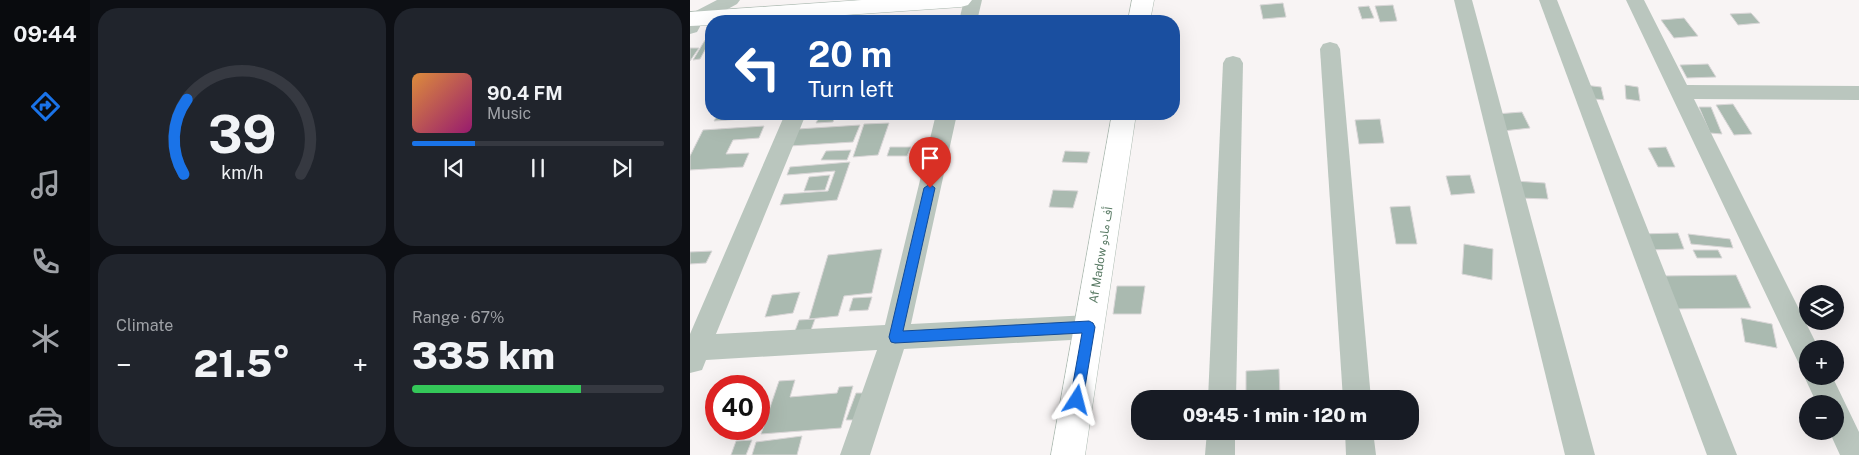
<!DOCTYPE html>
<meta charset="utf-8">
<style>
body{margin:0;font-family:"Public Sans","Noto Sans Arabic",sans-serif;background:#20242c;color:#f1f3f6;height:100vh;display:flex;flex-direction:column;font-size:19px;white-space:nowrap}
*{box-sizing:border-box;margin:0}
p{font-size:16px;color:#9ea1a6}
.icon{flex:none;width:28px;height:28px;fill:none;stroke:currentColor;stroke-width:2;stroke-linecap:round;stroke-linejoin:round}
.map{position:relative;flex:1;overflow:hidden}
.drawer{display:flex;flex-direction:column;gap:8px;padding:8px;background:#0d0f14;width:600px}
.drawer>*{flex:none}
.guide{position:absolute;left:15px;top:15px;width:475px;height:105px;border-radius:20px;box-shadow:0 5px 20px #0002;background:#1a4fa0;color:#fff;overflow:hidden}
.controls{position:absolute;left:1109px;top:285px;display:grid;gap:10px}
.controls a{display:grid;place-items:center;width:45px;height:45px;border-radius:50%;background:#171b24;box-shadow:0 5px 20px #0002;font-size:25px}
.speed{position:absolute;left:15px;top:375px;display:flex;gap:10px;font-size:25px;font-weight:700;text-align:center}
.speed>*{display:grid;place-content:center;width:65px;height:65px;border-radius:50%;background:#171b24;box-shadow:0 5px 20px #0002;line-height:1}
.speed .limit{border:8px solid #d22;background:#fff;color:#111}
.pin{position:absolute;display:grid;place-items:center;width:42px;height:42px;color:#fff;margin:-51px -21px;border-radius:50% 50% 50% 0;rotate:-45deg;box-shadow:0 0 5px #0007}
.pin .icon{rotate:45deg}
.me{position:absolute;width:55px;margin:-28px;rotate:9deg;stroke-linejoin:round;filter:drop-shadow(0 0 4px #0008)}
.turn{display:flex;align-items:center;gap:18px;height:105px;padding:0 20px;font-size:22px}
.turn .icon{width:65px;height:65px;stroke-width:2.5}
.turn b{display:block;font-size:35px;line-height:42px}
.big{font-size:38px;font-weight:800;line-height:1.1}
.drawer .widget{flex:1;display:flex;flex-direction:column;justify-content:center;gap:8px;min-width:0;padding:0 18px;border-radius:20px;background:#20242c}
.drawer .dial{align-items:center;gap:0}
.dial svg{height:130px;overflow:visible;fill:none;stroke:#363941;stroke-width:7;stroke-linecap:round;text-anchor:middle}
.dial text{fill:#f1f3f6;stroke:none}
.song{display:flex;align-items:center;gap:15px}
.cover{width:60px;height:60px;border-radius:8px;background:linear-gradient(135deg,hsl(30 70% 55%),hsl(320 70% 35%))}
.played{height:5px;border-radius:2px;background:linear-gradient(90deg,#1a73e8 25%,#363941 25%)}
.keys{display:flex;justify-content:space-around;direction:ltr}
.heat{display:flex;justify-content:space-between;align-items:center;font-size:28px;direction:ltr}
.charge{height:8px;border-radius:4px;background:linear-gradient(90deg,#34c759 67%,#363941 0)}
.drawer .tiles{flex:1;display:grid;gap:8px;grid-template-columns:repeat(2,1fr)}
.trip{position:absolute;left:441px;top:390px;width:288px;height:50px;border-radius:20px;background:#171b24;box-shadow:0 5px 20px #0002;font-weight:800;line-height:50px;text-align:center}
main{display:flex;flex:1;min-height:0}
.tabs{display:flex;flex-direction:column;width:90px;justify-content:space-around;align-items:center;background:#090b0e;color:#9ea1a6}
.tabs .icon{width:35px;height:35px}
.tabs .selected{color:#1a73e8}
.tabs b{font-size:22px;color:#f1f3f6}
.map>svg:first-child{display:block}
.building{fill:#aabab0;stroke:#d9d6d7}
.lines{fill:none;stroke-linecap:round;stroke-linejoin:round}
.secondary-casing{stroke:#adbbb2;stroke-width:1}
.street{fill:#bac6be;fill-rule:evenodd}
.secondary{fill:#fff;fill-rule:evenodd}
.route{fill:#1a73e8;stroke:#114b97}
.labels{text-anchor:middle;stroke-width:5;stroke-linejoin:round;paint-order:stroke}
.street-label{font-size:12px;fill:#5b7c66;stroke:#fff}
</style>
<main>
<nav class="tabs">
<b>09:44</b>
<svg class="icon selected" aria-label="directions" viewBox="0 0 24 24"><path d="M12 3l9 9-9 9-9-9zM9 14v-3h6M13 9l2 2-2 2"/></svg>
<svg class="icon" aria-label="music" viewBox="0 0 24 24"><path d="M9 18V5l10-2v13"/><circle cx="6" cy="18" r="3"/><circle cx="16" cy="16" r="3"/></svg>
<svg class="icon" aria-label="phone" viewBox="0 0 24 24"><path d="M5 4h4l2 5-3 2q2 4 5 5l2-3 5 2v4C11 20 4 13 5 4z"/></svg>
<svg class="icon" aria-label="climate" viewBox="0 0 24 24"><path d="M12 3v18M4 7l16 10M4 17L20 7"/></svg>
<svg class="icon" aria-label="car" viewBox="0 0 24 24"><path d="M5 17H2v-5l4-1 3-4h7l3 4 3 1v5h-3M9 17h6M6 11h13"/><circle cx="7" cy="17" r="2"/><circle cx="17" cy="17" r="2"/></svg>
</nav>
<section class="drawer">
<div class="tiles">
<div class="widget dial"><svg viewBox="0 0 100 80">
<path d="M14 69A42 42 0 1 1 86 69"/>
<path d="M14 69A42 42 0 0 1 16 23" stroke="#1a73e8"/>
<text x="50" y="56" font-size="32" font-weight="700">39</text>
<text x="50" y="72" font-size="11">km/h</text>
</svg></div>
<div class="widget">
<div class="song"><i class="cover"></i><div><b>90.4 FM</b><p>Music</p></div></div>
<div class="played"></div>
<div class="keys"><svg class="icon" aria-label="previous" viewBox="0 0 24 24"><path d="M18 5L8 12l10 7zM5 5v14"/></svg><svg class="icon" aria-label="pause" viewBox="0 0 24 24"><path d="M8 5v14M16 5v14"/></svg><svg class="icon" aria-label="next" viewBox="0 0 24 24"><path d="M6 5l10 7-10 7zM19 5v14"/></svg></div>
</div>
<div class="widget"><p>Climate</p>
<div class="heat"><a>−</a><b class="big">21.5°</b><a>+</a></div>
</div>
<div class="widget"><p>Range · 67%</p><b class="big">335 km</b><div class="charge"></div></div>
</div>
</section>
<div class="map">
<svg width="1169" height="455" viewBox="0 0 1169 455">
<rect width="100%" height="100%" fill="#f8f4f4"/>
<g class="building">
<path d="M 593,3 L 596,17 L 573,19 L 570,5 Z"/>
<path d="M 703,5 L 707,21 L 690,22 L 685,6 Z"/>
<path d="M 679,6 L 684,18 L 672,19 L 668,7 Z"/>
<path d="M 1061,13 L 1070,23 L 1048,25 L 1040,14 Z"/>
<path d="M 399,16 L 410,16 L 409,21 L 397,21 Z"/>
<path d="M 994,18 L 1008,36 L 984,38 L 971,20 Z"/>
<path d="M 21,39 L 10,59 L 3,60 L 15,40 Z"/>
<path d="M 0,48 L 9,48 L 0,61 Z"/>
<path d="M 1018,64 L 1026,77 L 997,78 L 990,65 Z"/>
<path d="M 894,85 L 911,87 L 914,100 L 896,98 Z"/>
<path d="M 935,85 L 948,87 L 950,101 L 936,99 Z"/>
<path d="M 1043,104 L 1062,134 L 1044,135 L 1026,105 Z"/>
<path d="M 1009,107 L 1021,107 L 1032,134 L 1020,133 Z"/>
<path d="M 832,112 L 840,128 L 813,131 L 806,114 Z"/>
<path d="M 28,114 L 68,114 L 66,118 L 24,121 Z"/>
<path d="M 153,114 L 175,114 L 173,117 L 151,118 Z"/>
<path d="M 224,114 L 235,114 L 233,119 L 222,119 Z"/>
<path d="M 145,116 L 143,122 L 126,123 L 129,117 Z"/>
<path d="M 690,119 L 694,143 L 669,144 L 665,120 Z"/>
<path d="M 199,123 L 188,155 L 163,157 L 174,124 Z"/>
<path d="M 170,125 L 163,142 L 100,146 L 108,129 Z"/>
<path d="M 74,126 L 69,138 L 43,140 L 36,154 L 59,153 L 53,167 L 0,170 L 0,156 L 13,130 Z"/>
<path d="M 200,147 L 221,147 L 217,156 L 197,156 Z"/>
<path d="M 976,147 L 985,167 L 968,167 L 958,148 Z"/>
<path d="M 161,150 L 157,160 L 131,160 L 136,151 Z"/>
<path d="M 375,151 L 400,152 L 397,163 L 372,162 Z"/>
<path d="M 160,162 L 147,200 L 90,205 L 94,194 L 138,191 L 145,171 L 97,175 L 100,167 Z"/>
<path d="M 140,175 L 135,190 L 114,191 L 119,177 Z"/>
<path d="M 780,175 L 785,193 L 761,195 L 756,176 Z"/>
<path d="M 825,181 L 855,183 L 858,199 L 828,198 Z"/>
<path d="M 363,190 L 388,191 L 383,208 L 359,207 Z"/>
<path d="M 720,206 L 727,244 L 706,244 L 700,207 Z"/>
<path d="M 988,233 L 994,249 L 956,250 L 950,234 Z"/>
<path d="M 998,234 L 1040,239 L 1043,248 L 1001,244 Z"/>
<path d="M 774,244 L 803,249 L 802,280 L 772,274 Z"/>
<path d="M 192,249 L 182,293 L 154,296 L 148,316 L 119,319 L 138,255 Z"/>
<path d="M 1003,250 L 1028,250 L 1032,258 L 1007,258 Z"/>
<path d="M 22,251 L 16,263 L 0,264 L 0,252 Z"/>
<path d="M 1046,275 L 1061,308 L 982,309 L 969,276 Z"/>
<path d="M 427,286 L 455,286 L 451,314 L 423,314 Z"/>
<path d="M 110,292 L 103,313 L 75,317 L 82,295 Z"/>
<path d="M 182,297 L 178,310 L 159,311 L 163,298 Z"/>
<path d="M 1051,318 L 1082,324 L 1087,348 L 1055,342 Z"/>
<path d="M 125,319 L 121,330 L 105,331 L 109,320 Z"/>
<path d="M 589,369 L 590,396 L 556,397 L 556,371 Z"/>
<path d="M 105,380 L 100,397 L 147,393 L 149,387 L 163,386 L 151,428 L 71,434 L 89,381 Z"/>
<path d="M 166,393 L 176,393 L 167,420 L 156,420 Z"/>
<path d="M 112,436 L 107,455 L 62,455 L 66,442 Z"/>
<path d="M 62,440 L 56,455 L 41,455 L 46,441 Z"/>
</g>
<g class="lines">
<g class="secondary-casing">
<g id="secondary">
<path d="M 172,0 L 282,0 L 278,5 L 271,7 L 69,21 L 21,21 L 21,25 L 0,26 L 0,12 Z"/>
<path d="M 442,0 L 464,0 L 460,21 L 438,21 Z"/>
<path d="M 422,114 L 446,114 L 395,455 L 361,455 Z"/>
</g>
</g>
<g class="street">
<path d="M 27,0 L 50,0 L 47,4 L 12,23 L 7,32 L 0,34 L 0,14 Z"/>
<path d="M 274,0 L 292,0 L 287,21 L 269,21 Z"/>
<path d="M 764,0 L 782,0 L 905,455 L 875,455 Z"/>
<path d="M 849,0 L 867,0 L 1047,455 L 1017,455 Z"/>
<path d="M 936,0 L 954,0 L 997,85 L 1169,86 L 1169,100 L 1004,99 L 1129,349 L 1118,349 L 1118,368 L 1109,364 Z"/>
<path d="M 148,4 L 155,6 L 157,10 L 153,21 L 135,21 L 141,6 Z"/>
<path d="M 640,42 L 647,44 L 650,49 L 681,399 L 653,399 L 630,49 L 633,44 Z"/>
<path d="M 543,56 L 550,58 L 553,63 L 546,399 L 518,399 L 533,63 L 536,58 Z"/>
<path d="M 95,114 L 116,114 L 26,334 L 195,325 L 246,114 L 267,114 L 221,324 L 399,315 L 408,318 L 412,327 L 408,336 L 399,339 L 214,349 L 180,455 L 150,455 L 187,350 L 16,360 L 12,370 L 0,373 L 0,334 Z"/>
<path d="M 1118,369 L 1118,376 L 1142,376 L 1169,432 L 1169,455 L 1150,455 L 1139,431 L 1145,431 L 1145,404 L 1127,404 L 1114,376 Z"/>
<path d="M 517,431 L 545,431 L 545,455 L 515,455 Z"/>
<path d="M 655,431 L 683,431 L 686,455 L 656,455 Z"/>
</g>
<use href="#secondary" class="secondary"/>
</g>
<path class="route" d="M 240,184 L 245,188 L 213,331 L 399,321 L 403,323 L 405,327 L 392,405 L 387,407 L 382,405 L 380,400 L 392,333 L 205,343 L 201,342 L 199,337 L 234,188 Z"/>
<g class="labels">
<g class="street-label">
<text transform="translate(411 255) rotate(-81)" y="4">Af Madow أف مادو</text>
</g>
</g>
</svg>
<div class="controls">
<a><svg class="icon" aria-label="layers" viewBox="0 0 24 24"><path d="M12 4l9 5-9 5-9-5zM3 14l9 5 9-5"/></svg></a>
<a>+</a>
<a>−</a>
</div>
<div class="speed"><div class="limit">40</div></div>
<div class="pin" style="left:240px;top:188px;background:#d93025"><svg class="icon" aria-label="arrive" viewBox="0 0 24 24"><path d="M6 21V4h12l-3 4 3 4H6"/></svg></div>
<svg class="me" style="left:387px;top:400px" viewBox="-20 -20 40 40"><path d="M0-17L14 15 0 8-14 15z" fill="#1a73e8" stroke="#fff" stroke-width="4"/></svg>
<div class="trip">09:45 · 1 min · 120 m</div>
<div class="guide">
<div class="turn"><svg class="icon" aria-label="left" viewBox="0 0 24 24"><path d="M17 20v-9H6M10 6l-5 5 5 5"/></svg><div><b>20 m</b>Turn left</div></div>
</div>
</div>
</main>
